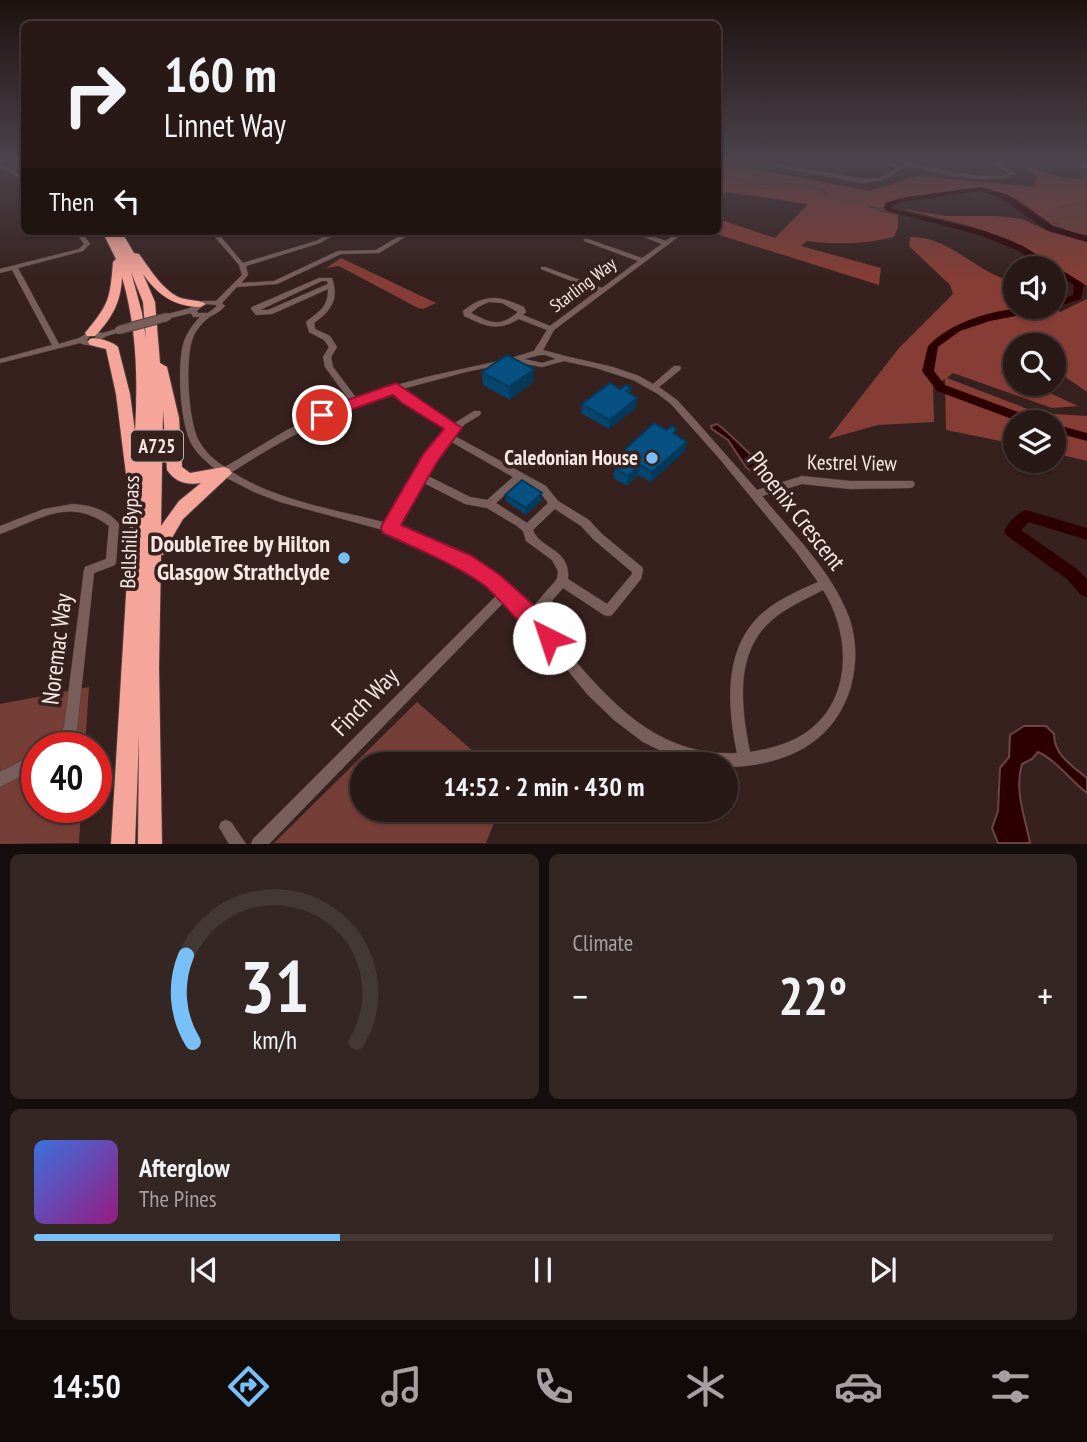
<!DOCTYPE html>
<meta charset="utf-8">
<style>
body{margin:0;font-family:"PT Sans Narrow",sans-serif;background:#342623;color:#f1f3f6;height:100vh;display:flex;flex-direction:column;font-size:26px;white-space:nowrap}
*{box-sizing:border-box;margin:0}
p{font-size:23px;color:#a5a0a1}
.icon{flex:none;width:38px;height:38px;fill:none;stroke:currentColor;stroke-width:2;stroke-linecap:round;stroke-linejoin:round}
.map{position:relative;height:844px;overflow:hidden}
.side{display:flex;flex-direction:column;gap:10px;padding:10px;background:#160e0c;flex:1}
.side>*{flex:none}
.top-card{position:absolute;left:21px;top:21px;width:700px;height:214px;border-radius:10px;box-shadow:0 2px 5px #0004,0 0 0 2px #443835;background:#281916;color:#f1f3f6;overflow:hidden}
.tools{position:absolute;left:1003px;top:256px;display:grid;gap:14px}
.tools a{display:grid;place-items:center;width:63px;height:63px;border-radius:50%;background:#281916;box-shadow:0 2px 5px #0004,0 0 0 2px #443835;font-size:35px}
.speed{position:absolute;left:21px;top:732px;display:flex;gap:14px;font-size:35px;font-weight:700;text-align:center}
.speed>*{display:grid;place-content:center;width:91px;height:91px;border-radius:50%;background:#281916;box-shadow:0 2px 5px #0004,0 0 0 2px #443835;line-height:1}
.speed .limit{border:10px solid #d22;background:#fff;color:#111}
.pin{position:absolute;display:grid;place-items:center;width:60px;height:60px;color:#fff;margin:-30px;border:4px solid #fff;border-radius:50%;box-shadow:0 2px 7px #0007}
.me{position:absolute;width:77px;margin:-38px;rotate:319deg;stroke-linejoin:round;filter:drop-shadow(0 0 5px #0008)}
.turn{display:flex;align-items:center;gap:24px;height:147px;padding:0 28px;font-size:32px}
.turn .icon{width:91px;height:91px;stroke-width:2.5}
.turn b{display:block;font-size:49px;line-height:60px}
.then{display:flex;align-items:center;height:66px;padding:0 28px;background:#0003;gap:14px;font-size:26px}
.big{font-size:52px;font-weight:700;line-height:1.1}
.side .card{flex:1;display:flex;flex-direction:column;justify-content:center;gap:10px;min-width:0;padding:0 24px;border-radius:10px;background:#342623}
.side .dial{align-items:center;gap:0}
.dial svg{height:182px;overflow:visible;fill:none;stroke:#443835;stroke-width:7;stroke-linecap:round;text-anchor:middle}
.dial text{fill:#f1f3f6;stroke:none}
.song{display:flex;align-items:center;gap:21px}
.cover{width:84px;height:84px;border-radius:10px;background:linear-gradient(135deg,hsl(220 70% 55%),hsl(310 70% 35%))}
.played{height:7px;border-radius:4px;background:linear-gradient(90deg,#79bff8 30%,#443835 30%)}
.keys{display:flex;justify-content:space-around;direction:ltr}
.heat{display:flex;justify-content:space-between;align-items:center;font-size:38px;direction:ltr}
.side .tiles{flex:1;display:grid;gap:10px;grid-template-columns:1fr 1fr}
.card:last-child{grid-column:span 2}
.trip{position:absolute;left:350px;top:752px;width:388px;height:70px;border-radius:35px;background:#281916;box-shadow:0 2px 5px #0004,0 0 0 2px #443835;font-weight:700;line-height:70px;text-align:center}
.tab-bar{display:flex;height:112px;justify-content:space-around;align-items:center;background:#100a09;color:#a5a0a1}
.tab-bar .icon{width:49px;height:49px}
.tab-bar .current{color:#79bff8}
.tab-bar b{font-size:32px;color:#f1f3f6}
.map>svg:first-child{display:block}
.green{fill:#753e37}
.forest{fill:#863d35}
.water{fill:#2c0000;stroke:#694645;stroke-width:2}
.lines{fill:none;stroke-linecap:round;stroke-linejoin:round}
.stream{stroke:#694645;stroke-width:2}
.river{fill:#2c0000;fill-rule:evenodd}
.minor-casing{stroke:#513f3d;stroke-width:1}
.highway-casing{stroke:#513f3d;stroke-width:2}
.minor{fill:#795f5c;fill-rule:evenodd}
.highway{fill:#f5a59a;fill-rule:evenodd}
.minor-bridge-casing{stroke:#513f3d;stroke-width:10;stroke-linecap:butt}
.minor-bridge{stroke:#795f5c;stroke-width:8}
.wall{fill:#05466f}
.shaded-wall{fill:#04395a}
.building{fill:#065181;stroke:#04395a;stroke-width:2}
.route{fill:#e11d48;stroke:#92132f;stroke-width:2}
.poi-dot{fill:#79bff8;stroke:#36211e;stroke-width:2.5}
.labels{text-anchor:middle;stroke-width:7;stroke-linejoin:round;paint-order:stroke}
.far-street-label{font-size:18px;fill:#f7e8e6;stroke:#36211e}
.shield{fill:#36211e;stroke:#bdacaa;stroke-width:2}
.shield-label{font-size:19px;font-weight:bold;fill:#f7e8e6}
.poi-label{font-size:21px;font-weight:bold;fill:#f7e8e6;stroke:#36211e;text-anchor:end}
.street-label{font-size:21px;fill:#f7e8e6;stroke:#36211e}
.near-street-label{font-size:24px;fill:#f7e8e6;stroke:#36211e}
.near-poi-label{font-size:24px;font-weight:bold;fill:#f7e8e6;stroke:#36211e;text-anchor:end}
</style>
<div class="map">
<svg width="1087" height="844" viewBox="0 0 1087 844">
<rect width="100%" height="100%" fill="#36211e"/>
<g class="green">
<path d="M 1087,200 L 1087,235 C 1071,233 1059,227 1047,216 L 1050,210 Z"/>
<path d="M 89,687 L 85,747 L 37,747 L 37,807 L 81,807 L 79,843 L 0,844 L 0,704 Z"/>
<path d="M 417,702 L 489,765 L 362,765 L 362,810 L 499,810 L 486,843 L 274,843 Z"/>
</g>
<g class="forest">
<path d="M 1015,161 C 1037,168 1063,184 1087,177 L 1087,200 L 1050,210 L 1047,216 L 1056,224 L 1087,236 L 1053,225 L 1015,198 L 981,187 L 906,197 L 886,203 L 882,209 L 830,196 C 816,177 765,186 744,181 C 735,179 727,175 718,173 L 718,162 L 870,191 L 917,176 L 1035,187 L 1037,177 Z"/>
<path d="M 718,175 C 727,177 736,181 745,183 C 764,187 815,180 826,196 L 867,205 L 871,209 L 898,215 L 898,227 L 894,237 C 864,244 838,245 807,241 L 801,246 L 881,268 L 879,285 L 707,231 L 718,231 L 718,219 L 775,238 L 808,204 L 727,192 L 718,197 Z"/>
<path d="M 898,208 L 946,216 L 997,216 L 1022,219 L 1046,230 L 1087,241 L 1087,286 L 1011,240 L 970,226 Z"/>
<path d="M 910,237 C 951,236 978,275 1015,282 L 1015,306 L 1052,306 L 1060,312 L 1087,299 L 1087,392 L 1054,369 L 1054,345 L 1015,345 L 1015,354 L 1012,354 L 1001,373 L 1015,379 L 1015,383 L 1028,383 L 1078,406 L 1052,408 L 953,373 L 947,378 L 1038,413 L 1087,416 L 1087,461 L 1054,453 L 1054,422 L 1015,422 L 1015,444 L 946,430 L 945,379 L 933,387 L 934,422 L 878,425 L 828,439 L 899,348 L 953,294 L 950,285 L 909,246 Z"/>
<path d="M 341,258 L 436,303 L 423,309 L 418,308 L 339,266 L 326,268 Z"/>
</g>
<g class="water">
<path d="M 717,424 C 722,427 761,463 762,468 C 763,470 762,472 761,474 L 756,475 L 746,467 L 728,440 L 712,429 L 711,426 Z"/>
<path d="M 1024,726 L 1046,726 L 1054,734 C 1054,755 1071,765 1087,778 L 1087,793 C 1070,780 1056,760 1038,752 L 1032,759 L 1022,764 C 1014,790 1025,817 1030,843 L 998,843 L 992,828 L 998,811 L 1000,768 L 1009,757 L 1010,735 Z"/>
</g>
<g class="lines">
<path class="stream" d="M 718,174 L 746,183 L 800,185 L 819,189 L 828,196 L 868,205 L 871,209 L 889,210"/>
<g class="river">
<path d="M 981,187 L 1008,195 L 1054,227 L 1087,236 L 1087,242 L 1048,231 L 1002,199 L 981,191 L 903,202 L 892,206 L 893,209 L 985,231 L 1023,246 L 1084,284 L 1081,299 L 1051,309 L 990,321 L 960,331 L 938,347 L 934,371 L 945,385 L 1037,419 L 1039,422 L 1020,422 L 937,391 L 922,371 L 928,346 C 958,315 1012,306 1054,306 L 1054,302 L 1073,295 L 1074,285 L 1054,273 L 1054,268 L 1044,268 L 1017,250 L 979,235 L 885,210 L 885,203 L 901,198 Z"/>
<path d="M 1054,424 L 1087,433 L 1087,441 L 1054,432 Z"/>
<path d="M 1026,510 L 1087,528 L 1087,540 L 1029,522 L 1021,530 L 1077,569 L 1087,579 L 1087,597 L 1081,595 L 1067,579 L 1006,535 L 1004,531 C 1008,523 1017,513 1026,510 Z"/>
</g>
<g class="minor-casing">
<g id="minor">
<path d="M 748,161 L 759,161 L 862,179 L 880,178 L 896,168 L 876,161 L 884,161 L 900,166 L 904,163 L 904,161 L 909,161 L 909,163 C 937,168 982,181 1009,174 L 993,161 L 998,161 L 1016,174 C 987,187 938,172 908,166 L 883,180 L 862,183 Z"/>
<path d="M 1055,161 L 1067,161 L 1087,164 L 1087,168 Z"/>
<path d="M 0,163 L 24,177 L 24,180 L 0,167 Z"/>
<path d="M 75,231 L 81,231 L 90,244 L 83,251 L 18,268 L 59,344 L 79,338 L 91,331 L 103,333 L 119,328 L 123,330 C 118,333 112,334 107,336 C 96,341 93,349 80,343 L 0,363 L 0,359 L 52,345 L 12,270 L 0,273 L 0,269 L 79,249 L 84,244 ZM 92,335 L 97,336 L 92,340 L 86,340 Z"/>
<path d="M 210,231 L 216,231 L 243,263 L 316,241 L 334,231 L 341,231 L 320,243 L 246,266 L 248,275 L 241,283 L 274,281 L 338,251 L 376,250 L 408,231 L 415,231 L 379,253 L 341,254 L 277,284 L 237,287 L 222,303 L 225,306 C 219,313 214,314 208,318 C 202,323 197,329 194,335 C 184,356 188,421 199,441 C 205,452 215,461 225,467 L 287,430 L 350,401 L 325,367 L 323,357 L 329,347 L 324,340 L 309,332 L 306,322 C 319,311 328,308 328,289 L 272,314 L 256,315 L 251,309 L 252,307 L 319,278 L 332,278 C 339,299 332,310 314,323 L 315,329 L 330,336 L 337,347 L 331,357 L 333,367 L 357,399 L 393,386 L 426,377 L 508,359 L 534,351 L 547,330 L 519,319 C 496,332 486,326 464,316 L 463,311 C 486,293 499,296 524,307 L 526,312 L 523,315 L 550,326 L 597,291 L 541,269 L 541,267 L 545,267 L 602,288 L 638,261 L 584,241 L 584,239 L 588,239 L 642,258 L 662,244 L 628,231 L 637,231 L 666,241 L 679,231 L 686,231 L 554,330 L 543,350 L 565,356 L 613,367 L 639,376 L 653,384 L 674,366 L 680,366 L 681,368 L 680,370 L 659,387 L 677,400 L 689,413 L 757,490 L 802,476 L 850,481 L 913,481 L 915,484 L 913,487 L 910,488 L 850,489 L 802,484 L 762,496 C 793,534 831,570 849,617 C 857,640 857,663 851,686 C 834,745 783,766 726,767 L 726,765 L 696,764 L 676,758 L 643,742 L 614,720 L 588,695 L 541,638 L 506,600 L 269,844 L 251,844 L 253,839 L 499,593 L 490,585 L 459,564 L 412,541 L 387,531 L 280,502 L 254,492 L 221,475 C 213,466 201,459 194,448 C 180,429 177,368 183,345 C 186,334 192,325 200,317 L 193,317 L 191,313 L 167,319 L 163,317 L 164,315 L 190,308 L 202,301 L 216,301 L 242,275 L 239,265 ZM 322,281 L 327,281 L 328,284 L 268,310 L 260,310 ZM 489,302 L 502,303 L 518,312 C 499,328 491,323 471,313 L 478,307 ZM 205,304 L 216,305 L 217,306 L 208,313 L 198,313 L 197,311 ZM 540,355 L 546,355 L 556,359 L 542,363 L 524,359 ZM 519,361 L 520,363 L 542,367 L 564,361 L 596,368 L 633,380 L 658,394 L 671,404 L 718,457 L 797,553 L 818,582 C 800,590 781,598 765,611 C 723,645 727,705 737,753 C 643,758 593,679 538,617 L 563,588 L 604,615 L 608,616 L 612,615 L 641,579 L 643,570 L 642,567 L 602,534 L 589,520 L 558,501 L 546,486 L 453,435 L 465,424 L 480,415 L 481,413 L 480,411 L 474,411 L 455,423 L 410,398 L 402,389 L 466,372 ZM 395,391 L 404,402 L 449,428 C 421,453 405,491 387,523 C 337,510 277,501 232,472 C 284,438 336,412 395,391 ZM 448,440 L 513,477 L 487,500 L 470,497 L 424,474 L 439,450 ZM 420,481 L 465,504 L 487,508 L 517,526 L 523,531 L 526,541 L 552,560 L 558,571 L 557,579 L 531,609 C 495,570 446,543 396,526 ZM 521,481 L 540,492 L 548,503 L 527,523 L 496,503 ZM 555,509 L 581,526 L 594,540 L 632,572 L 632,574 L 607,604 L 568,579 C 571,548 539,549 533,530 ZM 823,590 C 852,635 853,704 802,735 C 786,745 768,749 750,752 C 741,708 734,652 772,620 C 787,607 806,599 823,590 Z"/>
<path d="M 73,504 C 90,505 108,510 119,524 L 116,562 L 115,565 L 94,573 L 77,729 L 67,747 L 53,747 L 64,727 L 84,570 L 85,567 L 106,559 L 109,526 C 69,496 40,520 0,534 L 0,526 L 44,509 Z"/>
<path d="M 37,753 L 37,768 L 0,787 L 0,772 Z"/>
<path d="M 226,820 L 231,822 L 246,844 L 229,844 L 219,827 L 221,822 Z"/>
</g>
</g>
<g class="highway-casing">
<path id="highway" d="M 102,231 L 121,231 L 134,253 L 139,254 C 150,269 161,288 178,297 C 187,301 198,299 206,304 L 200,307 C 173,306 158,295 143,274 L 155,302 L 160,363 L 167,367 L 179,418 L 182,467 L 190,473 L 224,467 L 229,469 L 232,473 L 183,519 L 173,536 L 168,553 L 161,555 L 159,668 L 162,844 L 138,844 L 139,735 L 135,844 L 111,844 L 133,479 L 126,474 L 116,394 L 106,349 L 90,345 L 88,342 L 90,339 C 98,337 113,342 118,347 L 130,394 L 135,432 C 138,380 137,328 122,277 C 121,302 112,318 95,336 L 87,336 L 85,333 C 109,304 110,300 113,262 L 116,259 ZM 131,272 L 143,302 L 146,339 L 142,313 ZM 163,410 L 167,470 C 176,483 187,485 201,483 L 179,501 L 161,526 Z"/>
</g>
<use href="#minor" class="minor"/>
<use href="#highway" class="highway"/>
<g class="minor-bridge-casing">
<path id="minor-bridge" d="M 119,330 L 167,317"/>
</g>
<use href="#minor-bridge" class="minor-bridge"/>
</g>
<g class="wall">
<path d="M 482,372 L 534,381 L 510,400 L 483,385 Z"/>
<path d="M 631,387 L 630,394 L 636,408 L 609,429 L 581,413 L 582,404 L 620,389 Z"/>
<path d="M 666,430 L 676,435 L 685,451 L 651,482 L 638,475 L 627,486 L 613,478 L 615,468 L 620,464 L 620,454 Z"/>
<path d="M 505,495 L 542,500 L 526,515 L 506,501 Z"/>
</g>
<g class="shaded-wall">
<path d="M 534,369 L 534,381 L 510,400 L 509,387 Z"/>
<path d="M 637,398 L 636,408 L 609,429 L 610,420 Z"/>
<path d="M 687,442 L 685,451 L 651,482 L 652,472 Z"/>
<path d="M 640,465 L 638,475 L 627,486 L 628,476 Z"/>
<path d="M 542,493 L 542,500 L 526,515 L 526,508 Z"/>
</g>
<g class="building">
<path d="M 507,355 L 534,369 L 509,387 L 482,372 Z"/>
<path d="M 610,383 L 620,389 L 626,385 L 631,387 L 626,391 L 637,398 L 610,420 L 582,404 Z"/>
<path d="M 654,423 L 666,430 L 672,426 L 677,429 L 673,433 L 687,442 L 652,472 L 640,465 L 628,476 L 615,468 L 627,458 L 620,454 Z"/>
<path d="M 522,480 L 542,493 L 526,508 L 505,495 Z"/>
</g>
<linearGradient id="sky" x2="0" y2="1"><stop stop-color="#1e1210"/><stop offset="0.58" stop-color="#4c434c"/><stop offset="1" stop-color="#4c434c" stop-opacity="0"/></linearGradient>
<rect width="1087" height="279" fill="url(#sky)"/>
<path class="route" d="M 396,383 L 462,428 L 437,462 L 401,525 L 472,556 L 500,575 L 539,610 L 560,638 L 557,645 L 549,648 C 534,642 501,599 484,585 C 453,563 417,549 383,533 L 381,528 L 383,523 L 424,453 L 444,429 L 402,403 L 393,395 L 322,420 L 314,415 L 316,411 Z"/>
<g class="poi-dot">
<circle cx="652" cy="458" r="7"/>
<circle cx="344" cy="558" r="7"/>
</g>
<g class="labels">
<g class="far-street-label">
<text transform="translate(583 285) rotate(-37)" y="6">Starling Way</text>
</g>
<rect class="shield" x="131" y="430.5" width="52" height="31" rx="5"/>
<g class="shield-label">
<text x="157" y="453">A725</text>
</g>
<g class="poi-label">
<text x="638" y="465">Caledonian House</text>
</g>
<g class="street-label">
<text transform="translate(852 463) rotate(1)" y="7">Kestrel View</text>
<text transform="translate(130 532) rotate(-88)" y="7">Bellshill Bypass</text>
</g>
<g class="near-street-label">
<text transform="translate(796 511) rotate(52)" y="8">Phoenix Crescent</text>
<text transform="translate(57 649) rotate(-83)" y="8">Noremac Way</text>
<text transform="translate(365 702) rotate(-46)" y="8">Finch Way</text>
</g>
<g class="near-poi-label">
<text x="330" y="552">DoubleTree by Hilton<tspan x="330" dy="28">Glasgow Strathclyde</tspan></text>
</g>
</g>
</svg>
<div class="tools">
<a><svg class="icon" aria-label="sound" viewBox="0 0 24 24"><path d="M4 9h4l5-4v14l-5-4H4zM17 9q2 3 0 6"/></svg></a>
<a><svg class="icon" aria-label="search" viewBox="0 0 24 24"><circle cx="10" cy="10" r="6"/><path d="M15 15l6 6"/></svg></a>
<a><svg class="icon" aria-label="layers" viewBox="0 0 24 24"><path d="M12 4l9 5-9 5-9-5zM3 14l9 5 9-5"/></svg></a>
</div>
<div class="speed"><div class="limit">40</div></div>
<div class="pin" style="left:322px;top:415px;background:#d93025"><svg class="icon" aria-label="arrive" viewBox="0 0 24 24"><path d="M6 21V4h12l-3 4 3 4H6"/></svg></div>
<svg class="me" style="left:549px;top:638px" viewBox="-20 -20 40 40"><circle r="19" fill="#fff"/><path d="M0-13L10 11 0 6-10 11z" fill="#e11d48"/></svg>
<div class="trip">14:52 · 2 min · 430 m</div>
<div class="top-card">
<div class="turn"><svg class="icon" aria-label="right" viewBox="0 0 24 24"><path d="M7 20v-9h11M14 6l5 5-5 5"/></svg><div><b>160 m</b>Linnet Way</div></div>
<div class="then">Then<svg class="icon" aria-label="left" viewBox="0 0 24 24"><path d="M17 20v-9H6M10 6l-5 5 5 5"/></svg></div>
</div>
</div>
<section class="side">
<div class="tiles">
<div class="card dial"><svg viewBox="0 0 100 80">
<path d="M14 69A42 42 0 1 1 86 69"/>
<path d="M14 69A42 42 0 0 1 11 31" stroke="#79bff8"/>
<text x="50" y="56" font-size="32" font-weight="700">31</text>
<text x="50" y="72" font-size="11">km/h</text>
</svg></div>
<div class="card"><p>Climate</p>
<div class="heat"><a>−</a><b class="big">22°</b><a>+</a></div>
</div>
<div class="card">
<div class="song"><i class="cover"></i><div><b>Afterglow</b><p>The Pines</p></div></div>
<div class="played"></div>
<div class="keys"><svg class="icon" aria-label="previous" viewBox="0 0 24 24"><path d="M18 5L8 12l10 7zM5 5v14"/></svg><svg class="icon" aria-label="pause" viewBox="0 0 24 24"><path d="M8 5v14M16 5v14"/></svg><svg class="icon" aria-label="next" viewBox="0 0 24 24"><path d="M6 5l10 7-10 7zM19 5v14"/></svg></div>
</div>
</div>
</section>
<nav class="tab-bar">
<b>14:50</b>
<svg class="icon current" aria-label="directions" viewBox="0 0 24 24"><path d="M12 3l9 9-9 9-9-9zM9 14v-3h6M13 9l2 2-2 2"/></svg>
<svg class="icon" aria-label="music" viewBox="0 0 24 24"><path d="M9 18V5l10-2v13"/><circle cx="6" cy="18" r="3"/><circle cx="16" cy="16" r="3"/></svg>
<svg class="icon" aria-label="phone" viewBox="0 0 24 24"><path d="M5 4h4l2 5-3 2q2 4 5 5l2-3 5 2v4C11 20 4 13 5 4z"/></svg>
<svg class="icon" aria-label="climate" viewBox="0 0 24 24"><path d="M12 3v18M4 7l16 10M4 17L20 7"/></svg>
<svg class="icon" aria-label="car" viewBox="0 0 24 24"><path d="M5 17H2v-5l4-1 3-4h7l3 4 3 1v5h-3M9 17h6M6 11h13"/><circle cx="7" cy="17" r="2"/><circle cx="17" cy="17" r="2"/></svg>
<svg class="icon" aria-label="filters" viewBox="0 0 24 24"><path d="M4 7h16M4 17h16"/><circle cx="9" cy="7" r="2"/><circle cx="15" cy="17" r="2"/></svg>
</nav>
